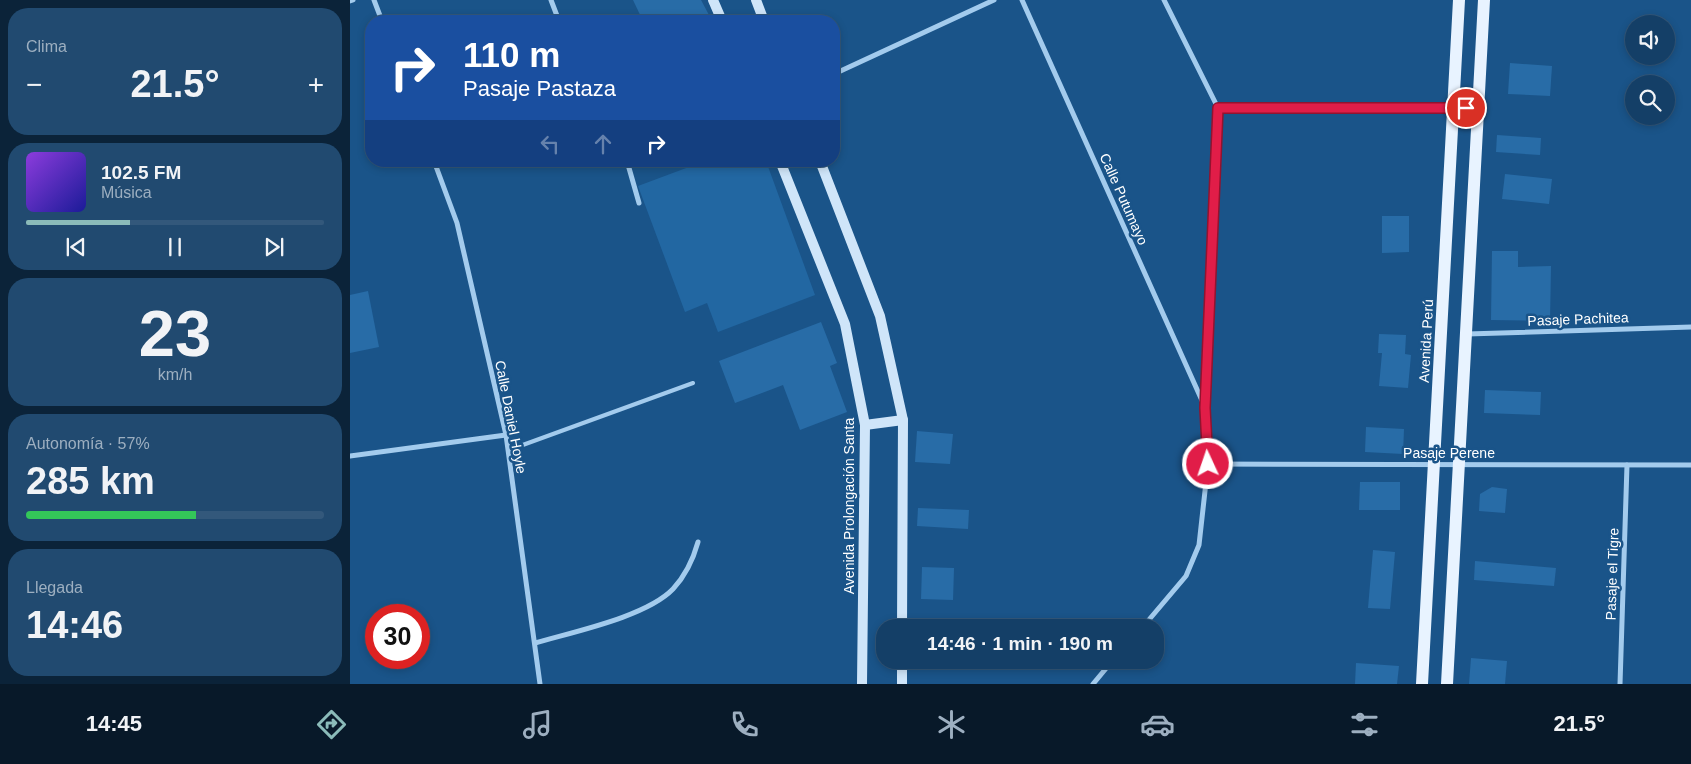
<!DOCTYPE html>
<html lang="es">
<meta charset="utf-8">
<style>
body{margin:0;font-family:Helvetica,sans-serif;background:#214a70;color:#f1f3f6;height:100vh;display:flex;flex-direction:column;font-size:19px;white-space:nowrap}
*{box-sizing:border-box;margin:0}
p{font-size:16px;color:#9dafc0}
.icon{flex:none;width:28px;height:28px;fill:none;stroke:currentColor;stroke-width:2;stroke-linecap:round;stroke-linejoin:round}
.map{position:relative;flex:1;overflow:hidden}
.panel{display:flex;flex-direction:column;gap:8px;padding:8px;background:#0b2339;width:350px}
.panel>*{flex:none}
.banner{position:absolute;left:15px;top:15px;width:475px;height:152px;border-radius:20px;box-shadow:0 2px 8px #0003,0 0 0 1px #33587b;background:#1a4fa0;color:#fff;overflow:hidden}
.fabs{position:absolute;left:1275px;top:15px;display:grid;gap:10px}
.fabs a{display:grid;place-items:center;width:50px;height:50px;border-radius:50%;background:#143f67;box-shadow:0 2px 8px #0003,0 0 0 1px #33587b;font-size:25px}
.speed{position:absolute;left:15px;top:604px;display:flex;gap:10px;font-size:25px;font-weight:700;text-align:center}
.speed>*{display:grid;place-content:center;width:65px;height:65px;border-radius:50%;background:#143f67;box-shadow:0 2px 8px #0003,0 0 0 1px #33587b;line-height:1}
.speed .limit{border:8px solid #d22;background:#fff;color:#111}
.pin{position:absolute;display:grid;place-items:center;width:42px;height:42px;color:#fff;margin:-21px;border:2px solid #fff;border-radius:50%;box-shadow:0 1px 5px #0007}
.me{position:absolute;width:55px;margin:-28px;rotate:357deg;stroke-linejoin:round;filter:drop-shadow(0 0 4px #0008)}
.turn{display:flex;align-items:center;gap:18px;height:105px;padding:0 15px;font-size:22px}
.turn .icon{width:65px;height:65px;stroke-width:2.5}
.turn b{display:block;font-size:35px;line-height:42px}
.lanes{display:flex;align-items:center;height:48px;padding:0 15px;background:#0003;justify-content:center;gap:25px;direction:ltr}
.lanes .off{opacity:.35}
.big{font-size:38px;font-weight:800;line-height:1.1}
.panel .card{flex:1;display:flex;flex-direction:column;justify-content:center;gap:8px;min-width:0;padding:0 18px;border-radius:20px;background:#214a70}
.panel .dial{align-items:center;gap:0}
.dial b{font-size:65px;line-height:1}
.song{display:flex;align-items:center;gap:15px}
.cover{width:60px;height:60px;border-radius:8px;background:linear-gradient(135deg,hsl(270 70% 55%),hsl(240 70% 35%))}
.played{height:5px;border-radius:2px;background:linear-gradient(90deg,#8bbbb9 35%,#33587b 35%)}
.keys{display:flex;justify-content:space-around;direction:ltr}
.heat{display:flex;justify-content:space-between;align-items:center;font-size:28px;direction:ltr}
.charge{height:8px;border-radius:4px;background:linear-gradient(90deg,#34c759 57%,#33587b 0)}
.trip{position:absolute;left:526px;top:619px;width:288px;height:50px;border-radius:20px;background:#143f67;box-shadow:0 2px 8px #0003,0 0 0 1px #33587b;font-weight:800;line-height:50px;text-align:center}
.tab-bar{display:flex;height:80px;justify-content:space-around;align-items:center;background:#081929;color:#9dafc0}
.tab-bar .icon{width:35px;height:35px}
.tab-bar .selected{color:#8bbbb9}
.tab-bar b{font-size:22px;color:#f1f3f6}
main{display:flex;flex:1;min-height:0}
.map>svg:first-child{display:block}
.green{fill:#2267a2}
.building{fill:#286ca7}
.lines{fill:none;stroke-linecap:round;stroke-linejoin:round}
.lane{stroke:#a3cbed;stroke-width:4}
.street{stroke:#a3cbed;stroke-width:5}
.secondary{stroke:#cfe5f9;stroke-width:10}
.primary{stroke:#e8f3ff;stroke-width:12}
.route-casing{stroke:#92132f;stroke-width:12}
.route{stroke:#e11d48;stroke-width:9}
.labels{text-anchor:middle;stroke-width:5;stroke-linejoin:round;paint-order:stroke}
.street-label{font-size:14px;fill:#fff;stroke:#1a5489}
</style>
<main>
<section class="panel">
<div class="card"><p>Clima</p>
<div class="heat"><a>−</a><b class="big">21.5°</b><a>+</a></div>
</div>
<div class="card">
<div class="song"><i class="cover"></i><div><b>102.5 FM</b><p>Música</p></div></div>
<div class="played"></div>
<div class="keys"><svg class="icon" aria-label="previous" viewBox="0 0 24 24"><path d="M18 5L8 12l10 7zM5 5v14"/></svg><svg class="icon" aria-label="pause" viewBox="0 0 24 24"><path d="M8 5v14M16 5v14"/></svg><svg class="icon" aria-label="next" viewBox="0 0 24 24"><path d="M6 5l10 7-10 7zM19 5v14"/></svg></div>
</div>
<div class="card dial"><b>23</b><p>km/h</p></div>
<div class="card"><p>Autonomía · 57%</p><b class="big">285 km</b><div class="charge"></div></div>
<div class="card"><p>Llegada</p><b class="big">14:46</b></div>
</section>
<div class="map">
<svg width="1341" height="684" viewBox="0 0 1341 684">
<rect width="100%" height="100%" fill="#1a5489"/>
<path class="green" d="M 355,161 L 416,161 L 465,295 L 368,332 L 357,303 L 335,312 L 288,186 Z"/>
<g class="building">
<path d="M 283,0 L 351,0 L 359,15 L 344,21 L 293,21 Z"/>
<path d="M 1160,63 L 1202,66 L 1200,96 L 1158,94 Z"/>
<path d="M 1147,135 L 1191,138 L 1190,155 L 1146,152 Z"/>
<path d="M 1155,174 L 1202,179 L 1199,204 L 1152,199 Z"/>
<path d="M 1032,216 L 1059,216 L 1059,252 L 1032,253 Z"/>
<path d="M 1142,251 L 1168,251 L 1168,267 L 1201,266 L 1200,321 L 1141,320 Z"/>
<path d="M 18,291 L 29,347 L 0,353 L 0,295 Z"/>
<path d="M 471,322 L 487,363 L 480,366 L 497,412 L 450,430 L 433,385 L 385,403 L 369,361 Z"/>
<path d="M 1029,334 L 1056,335 L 1055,354 L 1061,355 L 1058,388 L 1029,386 L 1032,353 L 1028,353 Z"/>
<path d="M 1135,390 L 1191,392 L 1190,415 L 1134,413 Z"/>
<path d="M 1016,427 L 1054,429 L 1053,454 L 1015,452 Z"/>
<path d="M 567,431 L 603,434 L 600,464 L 565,462 Z"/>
<path d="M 1010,482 L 1050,482 L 1050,510 L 1009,510 Z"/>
<path d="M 1142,487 L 1157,489 L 1155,513 L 1129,511 L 1130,494 Z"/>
<path d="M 568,508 L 619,510 L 618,529 L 567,526 Z"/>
<path d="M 1023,550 L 1045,552 L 1040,609 L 1018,608 Z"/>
<path d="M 1125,561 L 1206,568 L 1204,586 L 1124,580 Z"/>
<path d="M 572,567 L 604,568 L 603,600 L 571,599 Z"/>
<path d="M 1121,658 L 1157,661 L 1155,684 L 1119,684 Z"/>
<path d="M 1006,663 L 1049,666 L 1047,684 L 1005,684 Z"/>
</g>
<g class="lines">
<path class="lane" d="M 159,450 L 343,383"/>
<g class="street">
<path d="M 24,0 L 32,21"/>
<path d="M 201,0 L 209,21"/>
<path d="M 672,0 L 854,405"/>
<path d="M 0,1 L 3,0"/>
<path d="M 484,74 L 644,0"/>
<path d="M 868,108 L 1128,108"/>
<path d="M 84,161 L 107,223 L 156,435 L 190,684"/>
<path d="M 277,161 L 289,203"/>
<path d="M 1117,334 L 1341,327"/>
<path d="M 0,456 L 156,435"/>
<path d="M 858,464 L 1341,465"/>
<path d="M 792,628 L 836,576 L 849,545 L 858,464 L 855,408 L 868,108 L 814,0"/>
<path d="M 185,643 C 222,632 296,617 323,589 C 336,575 343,560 348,542"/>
<path d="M 743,684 L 763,660"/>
<path d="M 1270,684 L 1277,465"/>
</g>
<g class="secondary">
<path d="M 363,0 L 372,21"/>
<path d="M 406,0 L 414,21"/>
<path d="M 430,161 L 495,324 L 515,425 L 512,684"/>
<path d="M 470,161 L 530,316 L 553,420 L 552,628"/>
<path d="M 515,425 L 553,420"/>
<path d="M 552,684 L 552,660"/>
</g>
<g class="primary">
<path d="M 1072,684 L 1109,0"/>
<path d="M 1097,684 L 1134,0"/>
</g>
</g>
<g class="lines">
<g class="route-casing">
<path id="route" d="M 858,464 L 855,408 L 868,108 L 1116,108"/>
</g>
<use href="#route" class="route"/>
</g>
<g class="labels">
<g class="street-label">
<text transform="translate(774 199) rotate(66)" y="5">Calle Putumayo</text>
<text transform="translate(1228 319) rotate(-2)" y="5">Pasaje Pachitea</text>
<text transform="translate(1076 341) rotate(-87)" y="5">Avenida Perú</text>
<text transform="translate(161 417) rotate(79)" y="5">Calle Daniel Hoyle</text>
<text x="1099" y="458">Pasaje Perene</text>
<text transform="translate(499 506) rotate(-90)" y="5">Avenida Prolongación Santa</text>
<text transform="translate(1262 574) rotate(-88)" y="5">Pasaje el Tigre</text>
</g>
</g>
</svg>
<div class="fabs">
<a><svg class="icon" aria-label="sound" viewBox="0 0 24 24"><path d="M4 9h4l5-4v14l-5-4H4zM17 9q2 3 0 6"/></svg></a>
<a><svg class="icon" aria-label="search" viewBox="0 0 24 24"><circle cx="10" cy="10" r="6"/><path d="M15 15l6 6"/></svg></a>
</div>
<div class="speed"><div class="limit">30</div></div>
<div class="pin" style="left:1116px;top:108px;background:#d93025"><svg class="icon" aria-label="arrive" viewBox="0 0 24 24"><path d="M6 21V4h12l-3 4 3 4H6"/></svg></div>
<svg class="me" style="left:858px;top:464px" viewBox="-20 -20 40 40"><circle r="17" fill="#e11d48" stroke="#fff" stroke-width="3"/><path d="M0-11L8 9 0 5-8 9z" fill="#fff"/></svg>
<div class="trip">14:46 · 1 min · 190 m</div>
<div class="banner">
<div class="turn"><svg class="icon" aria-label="right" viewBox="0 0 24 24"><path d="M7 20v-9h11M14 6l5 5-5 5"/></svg><div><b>110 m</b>Pasaje Pastaza</div></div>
<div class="lanes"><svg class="icon off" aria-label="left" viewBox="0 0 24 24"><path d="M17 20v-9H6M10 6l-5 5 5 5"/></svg><svg class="icon off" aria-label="ahead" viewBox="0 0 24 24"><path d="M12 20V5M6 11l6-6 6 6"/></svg><svg class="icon" aria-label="right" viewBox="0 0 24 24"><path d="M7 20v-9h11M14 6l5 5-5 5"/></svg></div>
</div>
</div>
</main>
<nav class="tab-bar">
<b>14:45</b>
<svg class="icon selected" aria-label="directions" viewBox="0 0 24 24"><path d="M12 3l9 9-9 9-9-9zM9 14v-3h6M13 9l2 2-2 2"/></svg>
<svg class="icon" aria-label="music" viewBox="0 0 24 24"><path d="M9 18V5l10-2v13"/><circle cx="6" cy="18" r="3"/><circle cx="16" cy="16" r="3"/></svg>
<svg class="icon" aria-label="phone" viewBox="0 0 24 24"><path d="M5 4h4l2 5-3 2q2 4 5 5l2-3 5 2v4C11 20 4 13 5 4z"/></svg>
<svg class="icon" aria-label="climate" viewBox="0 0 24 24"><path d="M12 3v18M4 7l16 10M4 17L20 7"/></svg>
<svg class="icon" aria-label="car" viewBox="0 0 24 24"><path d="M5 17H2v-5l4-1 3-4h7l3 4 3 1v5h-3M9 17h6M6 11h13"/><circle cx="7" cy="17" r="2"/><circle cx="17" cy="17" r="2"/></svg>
<svg class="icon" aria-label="filters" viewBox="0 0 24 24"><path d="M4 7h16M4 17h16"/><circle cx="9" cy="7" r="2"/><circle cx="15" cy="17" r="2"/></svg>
<b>21.5°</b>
</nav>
